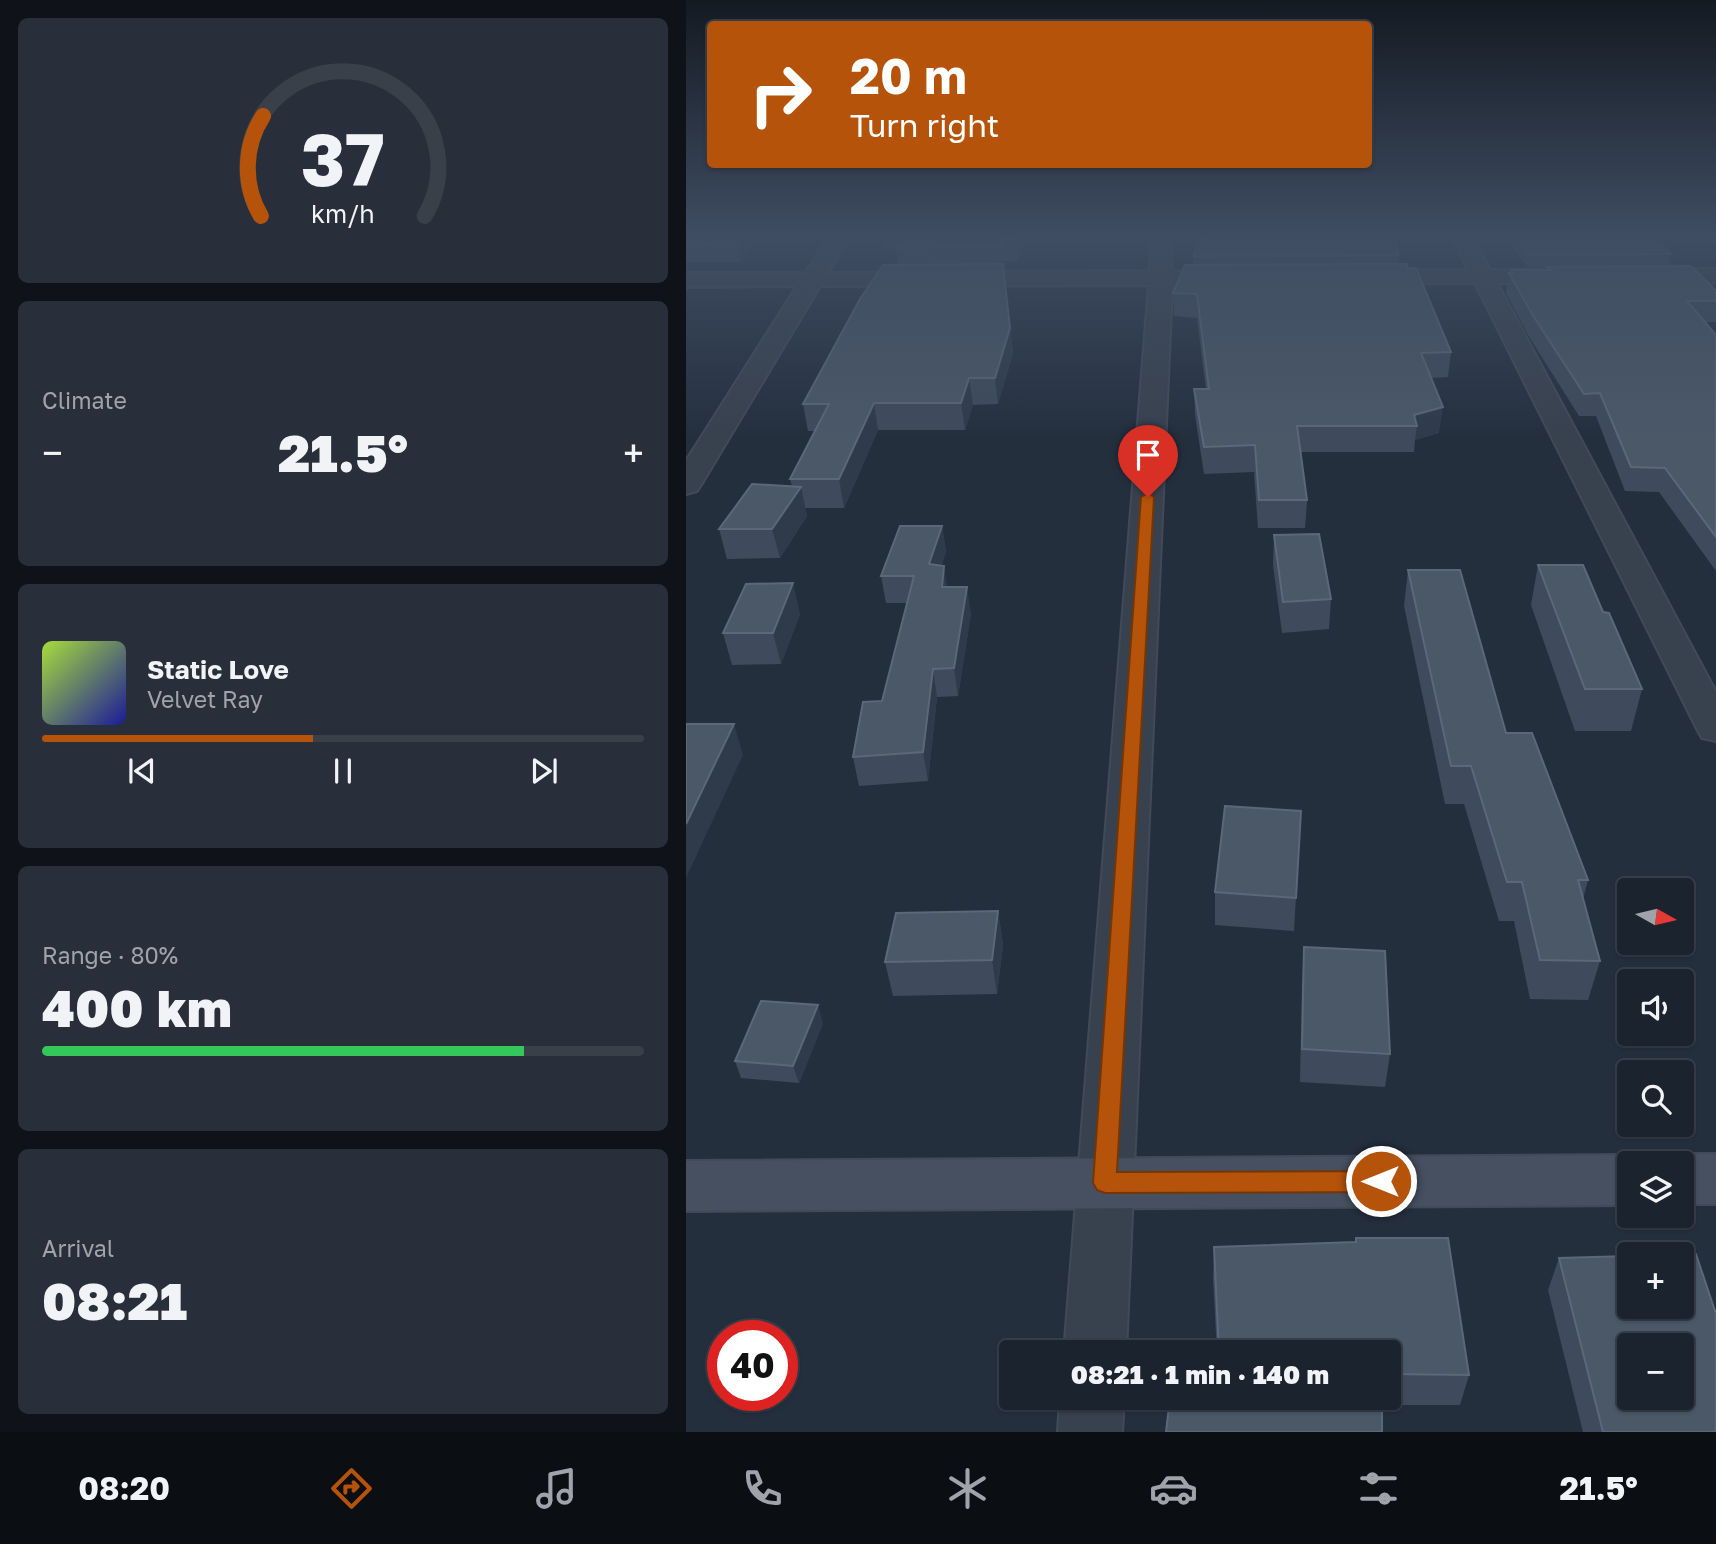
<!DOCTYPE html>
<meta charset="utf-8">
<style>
body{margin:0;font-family:"Golos Text",sans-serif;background:#282f3a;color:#f1f3f6;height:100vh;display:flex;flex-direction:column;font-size:26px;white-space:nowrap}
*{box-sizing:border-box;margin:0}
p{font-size:23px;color:#a0a4aa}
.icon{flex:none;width:38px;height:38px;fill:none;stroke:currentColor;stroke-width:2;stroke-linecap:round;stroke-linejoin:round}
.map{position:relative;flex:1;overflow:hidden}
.side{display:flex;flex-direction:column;gap:18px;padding:18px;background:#0f1319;width:686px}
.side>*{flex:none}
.hud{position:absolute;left:21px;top:21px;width:665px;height:147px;border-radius:7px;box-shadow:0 2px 5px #0004,0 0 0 2px #39404a;background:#b45309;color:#fff;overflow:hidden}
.needle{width:46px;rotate:98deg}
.buttons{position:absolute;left:931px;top:878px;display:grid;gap:14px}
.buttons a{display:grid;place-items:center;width:77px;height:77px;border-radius:7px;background:#1b232e;box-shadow:0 2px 5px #0004,0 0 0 2px #39404a;font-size:35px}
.speed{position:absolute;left:21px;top:1320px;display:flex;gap:14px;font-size:35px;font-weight:700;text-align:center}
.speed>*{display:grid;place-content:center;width:91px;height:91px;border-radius:50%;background:#1b232e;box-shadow:0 2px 5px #0004,0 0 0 2px #39404a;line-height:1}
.speed .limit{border:10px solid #d22;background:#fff;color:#111}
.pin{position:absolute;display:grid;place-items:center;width:60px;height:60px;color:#fff;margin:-72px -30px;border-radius:50% 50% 50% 0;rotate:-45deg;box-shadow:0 0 7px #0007}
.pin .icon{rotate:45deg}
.me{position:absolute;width:77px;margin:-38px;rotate:270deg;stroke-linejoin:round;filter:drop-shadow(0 0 5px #0008)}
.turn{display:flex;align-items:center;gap:24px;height:147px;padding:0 28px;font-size:32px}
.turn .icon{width:91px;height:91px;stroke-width:2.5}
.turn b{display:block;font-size:49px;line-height:60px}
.big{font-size:52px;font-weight:800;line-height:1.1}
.side .tile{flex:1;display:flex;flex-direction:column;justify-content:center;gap:10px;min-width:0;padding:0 24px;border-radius:10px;background:#282f3a}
.side .dial{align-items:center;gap:0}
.dial svg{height:182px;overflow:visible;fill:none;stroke:#39404a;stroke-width:7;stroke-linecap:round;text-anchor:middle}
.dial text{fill:#f1f3f6;stroke:none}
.song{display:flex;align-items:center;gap:21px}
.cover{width:84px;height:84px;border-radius:10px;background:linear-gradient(135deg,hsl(80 70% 55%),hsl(240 70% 35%))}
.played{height:7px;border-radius:4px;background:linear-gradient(90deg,#b45309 45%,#39404a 45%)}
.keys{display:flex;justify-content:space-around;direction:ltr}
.heat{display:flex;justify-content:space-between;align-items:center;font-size:38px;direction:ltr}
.charge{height:10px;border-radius:5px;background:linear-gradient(90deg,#34c759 80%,#39404a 0)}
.trip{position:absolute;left:313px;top:1340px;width:402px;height:70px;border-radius:7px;background:#1b232e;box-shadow:0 2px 5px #0004,0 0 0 2px #39404a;font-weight:800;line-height:70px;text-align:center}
.dock{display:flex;height:112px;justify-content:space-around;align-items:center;background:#0b0e12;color:#a0a4aa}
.dock .icon{width:49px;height:49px}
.dock .on{color:#b45309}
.dock b{font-size:32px;color:#f1f3f6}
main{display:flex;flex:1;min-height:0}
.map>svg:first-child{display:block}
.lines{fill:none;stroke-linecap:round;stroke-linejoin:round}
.street-casing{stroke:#414a57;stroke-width:4}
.secondary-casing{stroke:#414a57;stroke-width:4}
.street{fill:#38414e;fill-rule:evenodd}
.secondary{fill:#465061;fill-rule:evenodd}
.wall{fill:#3f4b5c}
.shaded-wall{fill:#2f3b4b}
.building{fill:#4b5868;stroke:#5c6777;stroke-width:2;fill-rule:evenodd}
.route{fill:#b45309;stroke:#753606;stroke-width:2}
</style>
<main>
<section class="side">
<div class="tile dial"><svg viewBox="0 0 100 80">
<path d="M14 69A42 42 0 1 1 86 69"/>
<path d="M14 69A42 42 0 0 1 15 25" stroke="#b45309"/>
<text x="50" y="56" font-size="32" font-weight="700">37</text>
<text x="50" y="72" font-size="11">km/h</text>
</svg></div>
<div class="tile"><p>Climate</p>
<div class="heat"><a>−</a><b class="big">21.5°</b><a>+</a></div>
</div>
<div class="tile">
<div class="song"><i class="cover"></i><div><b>Static Love</b><p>Velvet Ray</p></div></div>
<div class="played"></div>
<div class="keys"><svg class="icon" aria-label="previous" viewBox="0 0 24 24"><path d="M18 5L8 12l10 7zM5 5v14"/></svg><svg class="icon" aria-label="pause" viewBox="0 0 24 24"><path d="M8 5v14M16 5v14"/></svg><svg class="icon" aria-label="next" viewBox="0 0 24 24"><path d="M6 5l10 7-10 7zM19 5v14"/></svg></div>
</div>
<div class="tile"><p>Range · 80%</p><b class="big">400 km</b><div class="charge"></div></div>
<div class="tile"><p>Arrival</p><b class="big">08:21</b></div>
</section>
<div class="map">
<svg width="1030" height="1432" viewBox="0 0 1030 1432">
<rect width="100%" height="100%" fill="#242f3e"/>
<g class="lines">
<g class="street-casing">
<g id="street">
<path d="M 142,238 L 162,238 L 142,273 L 464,271 L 464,238 L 484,238 L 486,271 L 507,273 L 510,278 L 507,283 L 486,285 L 440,1353 L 378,1353 L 463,285 L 134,286 L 15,485 L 11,491 L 0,494 L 0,461 L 111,286 L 0,287 L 0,273 L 119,273 Z"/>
<path d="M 767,238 L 787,238 L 804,270 L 874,269 L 882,271 L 885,276 L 882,281 L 874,283 L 811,283 L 1030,692 L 1030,741 L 1016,738 L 1011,729 L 789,283 L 682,284 L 674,282 L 671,277 L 674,272 L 682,270 L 782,270 Z"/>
<path d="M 962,269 L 1030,269 L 1030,283 L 954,281 L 951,276 L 954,271 Z"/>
<path d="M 374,1398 L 438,1398 L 436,1432 L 372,1432 Z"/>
</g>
</g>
<g class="secondary-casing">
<g id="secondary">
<path d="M 996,1154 L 1030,1154 L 1030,1204 L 996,1204 L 996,1164 L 975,1164 Z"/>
<path d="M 943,1155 L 963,1164 L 943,1164 L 943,1205 L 0,1211 L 0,1161 Z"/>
</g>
</g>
<use href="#street" class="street"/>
<use href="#secondary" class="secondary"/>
</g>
<g class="wall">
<path d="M 0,238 L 74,238 L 54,262 L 0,262 Z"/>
<path d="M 196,238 L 342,238 L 332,261 L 316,261 L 327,353 L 312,404 L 287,405 L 279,430 L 192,430 L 158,508 L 119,508 L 121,516 L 94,558 L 41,559 L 33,529 L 106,486 L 104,479 L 129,431 L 122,431 L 117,404 L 212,265 L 210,248 L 198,248 Z"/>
<path d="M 819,238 L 969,238 L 985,254 L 983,266 L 1030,291 L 1030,322 L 1019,322 L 1030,335 L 1030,571 L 973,492 L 939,491 L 910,416 L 893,416 L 842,335 L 820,293 L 823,273 L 825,273 L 825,270 L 860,270 L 861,267 L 842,267 Z"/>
<path d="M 713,255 L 712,264 L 765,352 L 762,377 L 745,378 L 753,433 L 729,440 L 728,452 L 614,452 L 621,500 L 619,528 L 572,528 L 568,472 L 518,474 L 509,415 L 508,389 L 520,389 L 511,318 L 488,316 L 487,293 L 507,265 L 507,256 Z"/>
<path d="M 256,526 L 260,552 L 255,566 L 261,587 L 285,613 L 272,696 L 251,697 L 242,781 L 173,786 L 167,757 L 196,701 L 221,603 L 200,603 L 195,576 Z"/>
<path d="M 588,535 L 645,599 L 643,629 L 596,633 L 587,565 Z"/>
<path d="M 852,565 L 917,612 L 956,689 L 945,731 L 889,731 L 845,605 Z"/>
<path d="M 722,570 L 820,733 L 902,880 L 897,899 L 914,961 L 902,1000 L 844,999 L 828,921 L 813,921 L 778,804 L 759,804 L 718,606 Z"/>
<path d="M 114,614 L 95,664 L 46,665 L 37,633 Z"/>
<path d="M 615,811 L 608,931 L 529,925 L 529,892 Z"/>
<path d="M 312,911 L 317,945 L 311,994 L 207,996 L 199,962 Z"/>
<path d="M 618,947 L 704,1054 L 699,1087 L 614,1082 L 616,980 Z"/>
<path d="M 137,1023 L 113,1083 L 55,1078 L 49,1061 Z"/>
<path d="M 670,1238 L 783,1375 L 774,1405 L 696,1405 L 484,1398 L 704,1398 L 704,1353 L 531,1353 L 527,1279 L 528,1247 L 670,1242 Z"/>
<path d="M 873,1258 L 1030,1432 L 897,1432 L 862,1290 Z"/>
</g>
<g class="shaded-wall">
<path d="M 56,238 L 74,238 L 54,262 L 51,244 Z"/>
<path d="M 331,238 L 342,238 L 332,261 L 330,239 Z"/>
<path d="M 324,328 L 327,353 L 312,404 L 309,378 Z"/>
<path d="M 283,378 L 287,405 L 279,430 L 275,403 Z"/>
<path d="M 188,403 L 192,430 L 158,508 L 153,479 Z"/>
<path d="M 757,407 L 753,433 L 729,440 L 731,426 L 728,415 Z"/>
<path d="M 115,487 L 121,516 L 94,558 L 86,529 Z"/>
<path d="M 256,526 L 260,552 L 248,590 L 243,564 Z"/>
<path d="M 258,566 L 262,593 L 256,587 Z"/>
<path d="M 107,583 L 114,614 L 95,664 L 87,633 Z"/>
<path d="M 281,587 L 285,613 L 272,696 L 268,668 Z"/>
<path d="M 247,669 L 251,697 L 242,781 L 237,752 Z"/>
<path d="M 48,724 L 57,755 L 0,878 L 0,824 Z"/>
<path d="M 312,911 L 317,945 L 311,994 L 306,960 Z"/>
<path d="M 132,1005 L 137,1023 L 113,1083 L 107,1066 Z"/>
</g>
<g class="building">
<path d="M 0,238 L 56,238 L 51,244 L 0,245 Z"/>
<path d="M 217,238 L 331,238 L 330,239 L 314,239 L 315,247 L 210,248 Z"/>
<path d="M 515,238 L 707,238 L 713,255 L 507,256 Z"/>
<path d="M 830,238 L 969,238 L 985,254 L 844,255 Z"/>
<path d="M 317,264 L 324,328 L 309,378 L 283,378 L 275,403 L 188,403 L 153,479 L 104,479 L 143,404 L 117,404 L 174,299 L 197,265 Z"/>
<path d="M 721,264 L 722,268 L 730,268 L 765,352 L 735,353 L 757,407 L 728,415 L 731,426 L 611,426 L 621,500 L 573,500 L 569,445 L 518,447 L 508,389 L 523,389 L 511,294 L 487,293 L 499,265 Z"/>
<path d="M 1005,266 L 1030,291 L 1030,301 L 1001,301 L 1030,335 L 1030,537 L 979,468 L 945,467 L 914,393 L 898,394 L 846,314 L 823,273 L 827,273 L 825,270 L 864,270 L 861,267 Z"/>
<path d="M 66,484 L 115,487 L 86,529 L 33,529 Z"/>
<path d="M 214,526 L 256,526 L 243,564 L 258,566 L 256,587 L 281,587 L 268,668 L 247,669 L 237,752 L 167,757 L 177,702 L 196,701 L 228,576 L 195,576 Z"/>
<path d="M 633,534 L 645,599 L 597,602 L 588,535 Z"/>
<path d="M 852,565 L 897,565 L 917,612 L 923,613 L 956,689 L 899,689 Z"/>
<path d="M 722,570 L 774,570 L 820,733 L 846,733 L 902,880 L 892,880 L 914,961 L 854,960 L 836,882 L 821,882 L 785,766 L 765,766 Z"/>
<path d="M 107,583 L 87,633 L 37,633 L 60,584 Z"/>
<path d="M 0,724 L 48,724 L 0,824 Z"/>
<path d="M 539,806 L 615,811 L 610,898 L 529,892 Z"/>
<path d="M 312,911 L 306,960 L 199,962 L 210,913 Z"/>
<path d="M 618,947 L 699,951 L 704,1054 L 616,1049 Z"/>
<path d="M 75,1001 L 132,1005 L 107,1066 L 49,1061 Z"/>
<path d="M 670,1238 L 762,1238 L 783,1375 L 704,1374 L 704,1353 L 533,1353 L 528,1247 L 670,1242 Z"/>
<path d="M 1010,1254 L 1030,1314 L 1030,1432 L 917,1432 L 873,1258 L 943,1256 L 943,1307 L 996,1307 L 996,1255 ZM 943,1346 L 996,1346 L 996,1398 L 943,1398 Z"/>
<path d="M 484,1398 L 696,1398 L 696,1432 L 480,1432 Z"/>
</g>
<linearGradient id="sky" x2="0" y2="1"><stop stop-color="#141a22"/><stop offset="0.54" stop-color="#3f4d63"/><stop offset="1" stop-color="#3f4d63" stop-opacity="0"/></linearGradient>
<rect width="1030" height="438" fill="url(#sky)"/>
<path class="route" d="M 462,493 L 468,497 L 431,1172 L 695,1171 L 703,1174 L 706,1181 L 703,1188 L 695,1192 L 419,1193 L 411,1190 L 407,1183 L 455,497 Z"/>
</svg>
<div class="buttons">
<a><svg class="needle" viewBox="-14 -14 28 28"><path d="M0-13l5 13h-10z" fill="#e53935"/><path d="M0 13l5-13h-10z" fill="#a0a4aa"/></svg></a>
<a><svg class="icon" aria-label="sound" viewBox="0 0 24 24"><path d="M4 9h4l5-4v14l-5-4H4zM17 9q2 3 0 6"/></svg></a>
<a><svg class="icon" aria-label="search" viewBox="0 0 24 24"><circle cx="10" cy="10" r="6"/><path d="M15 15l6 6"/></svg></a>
<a><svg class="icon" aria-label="layers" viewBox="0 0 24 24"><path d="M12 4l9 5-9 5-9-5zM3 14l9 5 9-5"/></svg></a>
<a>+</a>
<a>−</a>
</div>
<div class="speed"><div class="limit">40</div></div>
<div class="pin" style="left:462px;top:497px;background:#d93025"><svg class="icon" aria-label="arrive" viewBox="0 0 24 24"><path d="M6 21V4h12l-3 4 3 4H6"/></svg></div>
<svg class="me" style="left:695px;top:1181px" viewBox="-20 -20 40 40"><circle r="17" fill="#b45309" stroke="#fff" stroke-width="3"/><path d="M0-11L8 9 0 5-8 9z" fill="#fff"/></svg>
<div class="trip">08:21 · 1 min · 140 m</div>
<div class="hud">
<div class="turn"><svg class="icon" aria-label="right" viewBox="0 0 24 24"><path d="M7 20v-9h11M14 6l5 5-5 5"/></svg><div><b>20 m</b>Turn right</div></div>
</div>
</div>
</main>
<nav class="dock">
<b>08:20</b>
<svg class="icon on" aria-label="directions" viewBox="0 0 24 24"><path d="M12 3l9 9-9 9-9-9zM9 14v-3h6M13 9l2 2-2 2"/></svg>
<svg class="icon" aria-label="music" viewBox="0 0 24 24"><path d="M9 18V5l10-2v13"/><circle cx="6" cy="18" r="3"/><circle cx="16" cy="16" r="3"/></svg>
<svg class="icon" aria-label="phone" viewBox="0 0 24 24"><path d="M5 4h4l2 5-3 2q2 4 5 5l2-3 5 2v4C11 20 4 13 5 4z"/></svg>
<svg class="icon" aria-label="climate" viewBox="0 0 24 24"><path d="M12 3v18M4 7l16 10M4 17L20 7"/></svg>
<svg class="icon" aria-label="car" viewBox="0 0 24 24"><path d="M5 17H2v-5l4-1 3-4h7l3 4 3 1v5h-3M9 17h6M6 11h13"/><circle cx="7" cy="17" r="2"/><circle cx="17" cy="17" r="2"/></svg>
<svg class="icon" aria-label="filters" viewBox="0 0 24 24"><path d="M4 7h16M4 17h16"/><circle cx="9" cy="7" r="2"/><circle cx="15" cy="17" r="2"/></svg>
<b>21.5°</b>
</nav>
